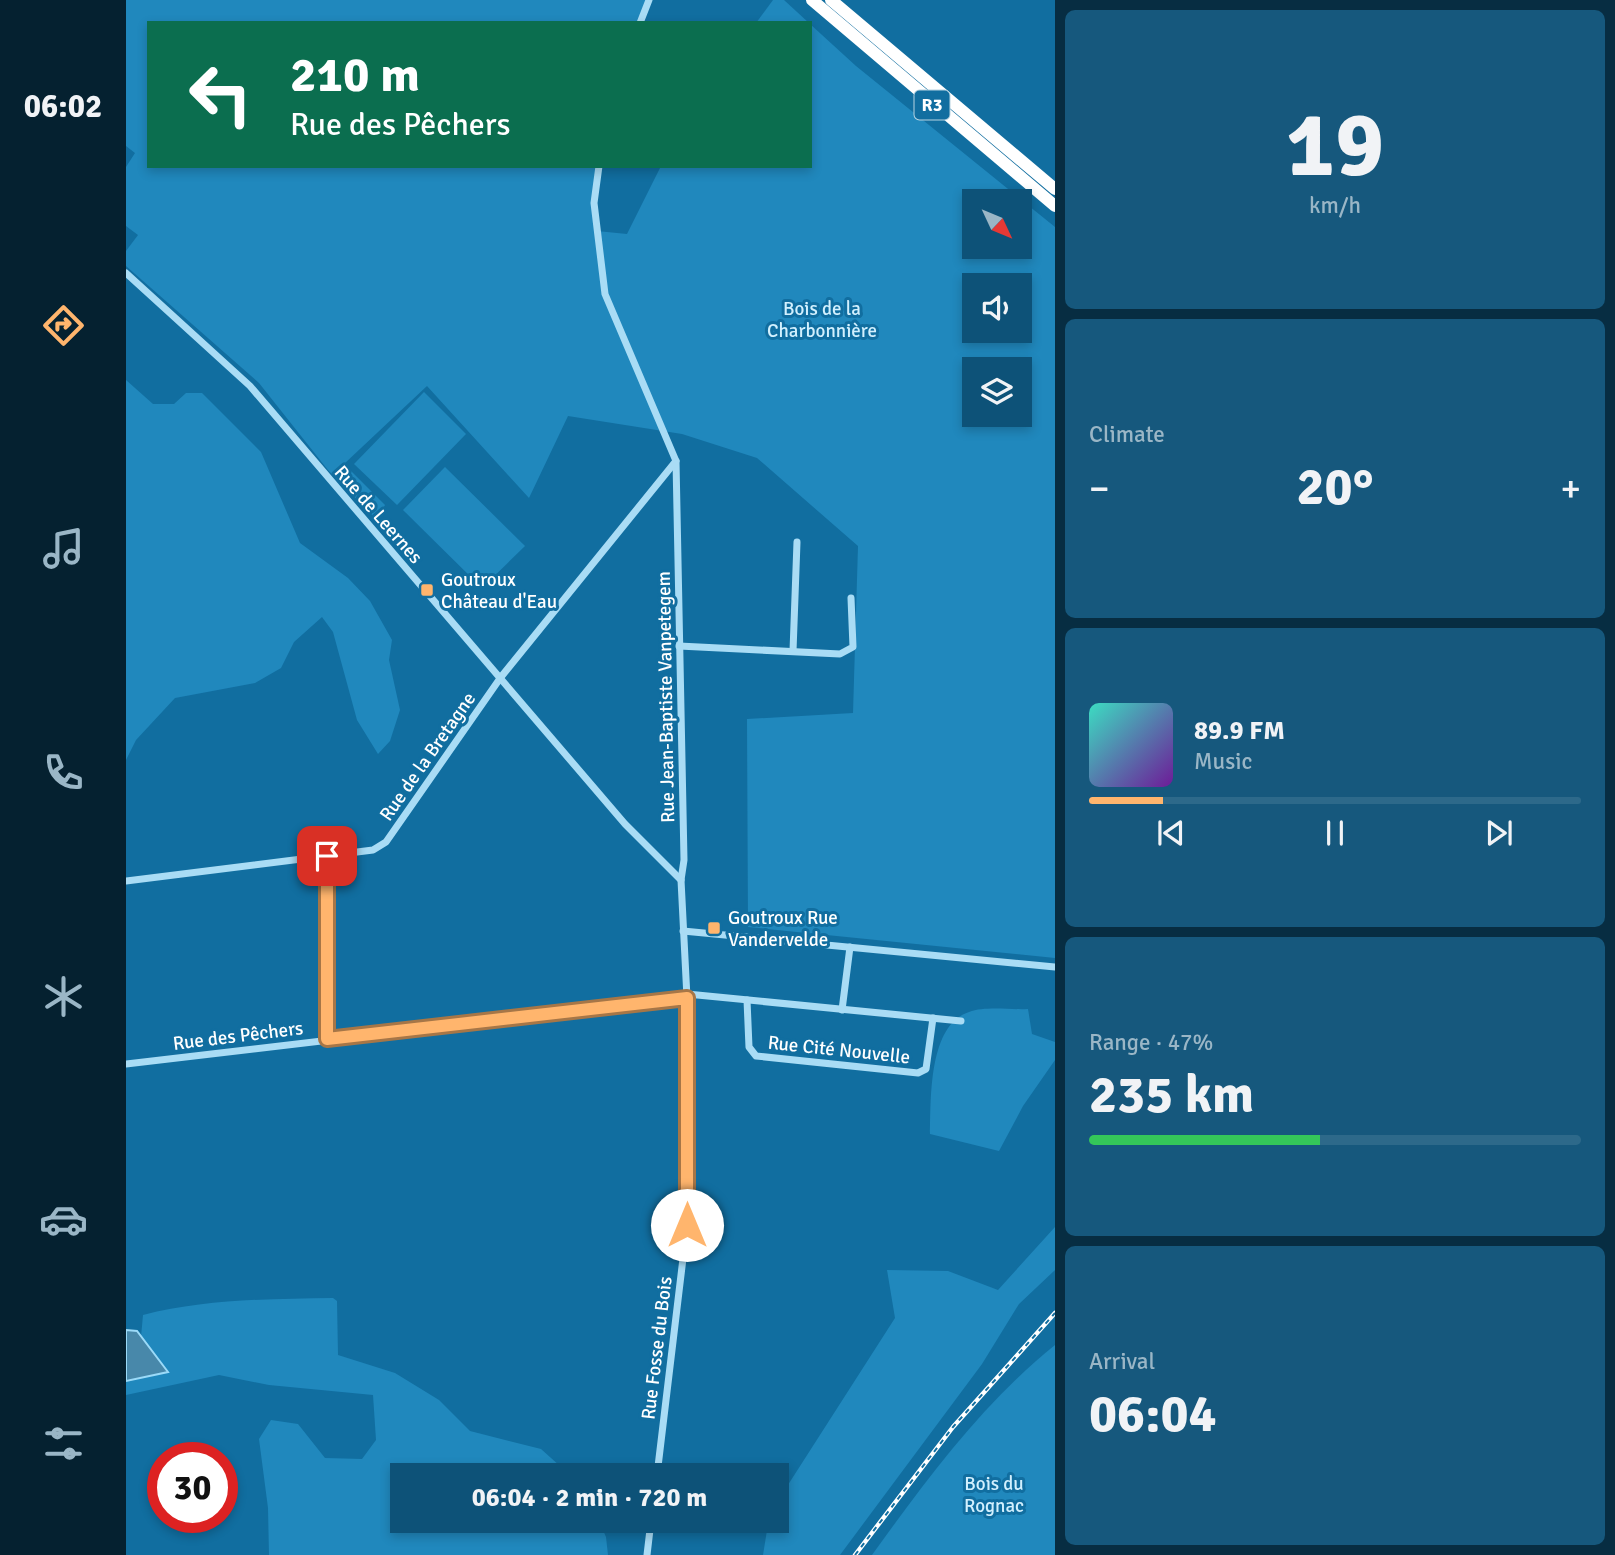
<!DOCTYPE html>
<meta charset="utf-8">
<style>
body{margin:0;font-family:Signika,sans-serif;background:#16587d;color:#f1f3f6;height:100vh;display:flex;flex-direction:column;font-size:26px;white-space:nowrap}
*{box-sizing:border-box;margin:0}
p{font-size:23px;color:#9ab6c6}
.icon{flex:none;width:38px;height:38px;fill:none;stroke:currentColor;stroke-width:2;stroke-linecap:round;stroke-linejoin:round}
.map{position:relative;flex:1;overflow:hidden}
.drawer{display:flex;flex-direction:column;gap:10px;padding:10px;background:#072d42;width:560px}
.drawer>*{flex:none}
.guide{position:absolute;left:21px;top:21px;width:665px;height:147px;border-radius:0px;box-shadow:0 4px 10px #0003;background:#0b6e4f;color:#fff;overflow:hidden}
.needle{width:46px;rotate:134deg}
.fabs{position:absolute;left:836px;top:189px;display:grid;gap:14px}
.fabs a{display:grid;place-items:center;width:70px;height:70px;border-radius:0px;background:#0d5278;box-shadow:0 4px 10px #0003;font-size:35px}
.speed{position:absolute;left:21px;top:1442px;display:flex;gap:14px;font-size:35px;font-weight:700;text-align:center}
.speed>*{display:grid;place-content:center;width:91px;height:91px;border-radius:50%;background:#0d5278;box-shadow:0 4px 10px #0003;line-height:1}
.speed .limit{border:10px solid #d22;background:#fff;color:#111}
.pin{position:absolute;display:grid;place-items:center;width:60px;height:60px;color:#fff;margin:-30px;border-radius:14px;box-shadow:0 4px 10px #0006}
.me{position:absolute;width:77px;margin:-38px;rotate:0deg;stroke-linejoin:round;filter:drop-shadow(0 0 5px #0008)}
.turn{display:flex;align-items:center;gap:24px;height:147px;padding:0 28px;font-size:32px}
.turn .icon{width:91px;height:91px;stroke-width:2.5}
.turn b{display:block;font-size:49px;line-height:60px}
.big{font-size:52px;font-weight:700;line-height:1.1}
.drawer .card{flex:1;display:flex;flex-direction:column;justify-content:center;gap:10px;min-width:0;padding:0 24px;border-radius:10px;background:#16587d}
.drawer .dial{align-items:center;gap:0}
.dial b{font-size:91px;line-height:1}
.song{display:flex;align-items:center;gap:21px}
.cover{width:84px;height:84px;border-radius:10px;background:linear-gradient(135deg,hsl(170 70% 55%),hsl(280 70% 35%))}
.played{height:7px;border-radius:4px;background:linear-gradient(90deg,#ffb56d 15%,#2d698a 15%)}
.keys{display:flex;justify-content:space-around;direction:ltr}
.heat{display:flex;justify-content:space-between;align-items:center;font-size:38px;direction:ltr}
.charge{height:10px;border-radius:5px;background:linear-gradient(90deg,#34c759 47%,#2d698a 0)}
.trip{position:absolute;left:264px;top:1463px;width:399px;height:70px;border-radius:0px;background:#0d5278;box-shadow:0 4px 10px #0003;font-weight:700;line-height:70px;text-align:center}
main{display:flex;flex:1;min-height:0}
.menu{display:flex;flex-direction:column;width:126px;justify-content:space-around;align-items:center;background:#052130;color:#9ab6c6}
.menu .icon{width:49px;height:49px}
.menu .selected{color:#ffb56d}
.menu b{font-size:32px;color:#f1f3f6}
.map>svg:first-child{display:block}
.green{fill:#2088bd;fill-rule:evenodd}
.water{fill:#4888aa;stroke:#9bdaf8;stroke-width:2}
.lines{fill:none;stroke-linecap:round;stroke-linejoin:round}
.street{stroke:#a9dcf5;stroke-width:7}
.highway{stroke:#fff;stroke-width:12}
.rail-casing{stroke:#fff;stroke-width:4.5}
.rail{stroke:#116ea0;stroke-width:2;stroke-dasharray:5;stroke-linecap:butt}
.route-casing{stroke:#a67647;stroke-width:18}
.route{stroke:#ffb56d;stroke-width:12}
.poi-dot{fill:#ffb56d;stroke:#116ea0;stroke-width:2.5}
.labels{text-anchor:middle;stroke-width:6;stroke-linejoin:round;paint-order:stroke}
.shield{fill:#116ea0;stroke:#b8d4e2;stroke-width:2}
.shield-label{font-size:18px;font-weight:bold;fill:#fff}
.park-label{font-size:19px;fill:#d2f0fe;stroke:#116ea0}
.street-label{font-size:19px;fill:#fff;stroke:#116ea0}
.poi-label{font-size:19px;fill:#fff;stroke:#116ea0;text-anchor:start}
</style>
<main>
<nav class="menu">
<b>06:02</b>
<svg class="icon selected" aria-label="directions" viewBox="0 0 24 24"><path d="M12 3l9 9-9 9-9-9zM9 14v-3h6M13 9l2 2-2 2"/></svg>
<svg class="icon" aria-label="music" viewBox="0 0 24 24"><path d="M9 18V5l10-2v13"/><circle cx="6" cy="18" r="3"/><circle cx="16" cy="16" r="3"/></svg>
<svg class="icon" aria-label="phone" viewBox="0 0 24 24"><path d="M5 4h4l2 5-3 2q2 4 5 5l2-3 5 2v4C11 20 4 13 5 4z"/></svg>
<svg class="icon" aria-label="climate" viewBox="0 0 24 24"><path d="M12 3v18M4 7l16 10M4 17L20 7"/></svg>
<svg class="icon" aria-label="car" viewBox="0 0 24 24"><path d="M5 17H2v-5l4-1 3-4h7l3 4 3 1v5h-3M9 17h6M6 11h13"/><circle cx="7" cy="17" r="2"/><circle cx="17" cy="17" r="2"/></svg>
<svg class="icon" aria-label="filters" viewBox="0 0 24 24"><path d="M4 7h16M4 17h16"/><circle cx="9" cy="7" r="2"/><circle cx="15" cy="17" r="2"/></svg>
</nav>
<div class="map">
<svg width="929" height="1555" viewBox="0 0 929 1555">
<rect width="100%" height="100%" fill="#116ea0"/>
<g class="green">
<path d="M 0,0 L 523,0 L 514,23 L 23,23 L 23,166 L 473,166 L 468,203 L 471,231 L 501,234 L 535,166 L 684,166 L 684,24 L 730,66 L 929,227 L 929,958 L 622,927 L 621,719 L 727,713 L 732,546 L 631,458 L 556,434 L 442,416 L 403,498 L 301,386 L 218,464 L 259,505 L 251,520 L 202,470 L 133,383 L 0,266 L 0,251 L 12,235 L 0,226 L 0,167 L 9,153 L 0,146 ZM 849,201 L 894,201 L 894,247 L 849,247 ZM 849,285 L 894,285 L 894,331 L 849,331 ZM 849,369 L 894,369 L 894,415 L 849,415 Z"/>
<path d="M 647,0 L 658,0 L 683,23 L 630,23 Z"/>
<path d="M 0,380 L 27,404 L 48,404 L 60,393 L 76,393 L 135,452 L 174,543 L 222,578 L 244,601 L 266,640 L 263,660 L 274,710 L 264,741 L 252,754 L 231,720 L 207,632 L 196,617 L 168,642 L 155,668 L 129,683 L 49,698 L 10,740 L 0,760 Z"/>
<path d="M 298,392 L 340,434 L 271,505 L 228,464 Z"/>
<path d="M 319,467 L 399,546 L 356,588 L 277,510 Z"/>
<path d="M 902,1009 L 906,1034 L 929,1042 L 929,1060 L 897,1106 L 873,1151 L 804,1134 C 805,1100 802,1025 843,1012 C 859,1006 885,1010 902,1009 Z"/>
<path d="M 929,1227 L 929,1270 L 893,1304 L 856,1364 L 714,1555 L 637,1555 L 642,1524 L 643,1521 L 651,1521 L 651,1502 L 769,1318 L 761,1270 L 822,1271 L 872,1290 Z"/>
<path d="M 207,1298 L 211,1301 L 212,1355 L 269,1373 L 313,1400 L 344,1431 L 415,1449 L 444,1475 L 276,1475 L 276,1521 L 473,1521 L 480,1537 L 482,1555 L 143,1555 L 142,1508 L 133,1439 L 145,1420 L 172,1424 L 199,1458 L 236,1459 L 250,1440 L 247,1395 L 143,1385 L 93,1375 L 0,1395 L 0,1381 L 42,1372 L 15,1337 L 17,1315 C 79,1299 144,1299 207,1298 Z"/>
<path d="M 929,1345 L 929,1555 L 746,1555 C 800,1480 857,1403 929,1345 Z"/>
</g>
<path class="water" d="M 0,1330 L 11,1331 L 42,1372 L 0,1381 Z"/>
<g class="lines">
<g class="street">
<path d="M 514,23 L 523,0"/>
<path d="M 473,166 L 468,203 L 479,294 L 550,461 L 558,860 L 555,880 L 561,998 L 561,1225 L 531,1475"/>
<path d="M 0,273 L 124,386 L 499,824 L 555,880"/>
<path d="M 553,646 L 714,654 L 727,647 L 725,598"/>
<path d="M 667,651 L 671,542"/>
<path d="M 201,856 L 201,1039"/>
<path d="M 0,881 L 247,850 L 260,842 L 375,677 L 550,461"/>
<path d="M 557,931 L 929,967"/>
<path d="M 561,994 L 835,1021"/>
<path d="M 621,1000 L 623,1047 L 630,1056 L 792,1073 L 800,1069 L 807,1018"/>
<path d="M 716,1010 L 724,947"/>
<path d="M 0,1064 L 561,998"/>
<path d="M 521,1555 L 525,1521"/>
</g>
<g class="highway">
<path d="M 686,0 L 929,206"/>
<path d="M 705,0 L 929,189"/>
</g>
<g class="rail-casing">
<path id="rail" d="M 729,1555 L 827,1427 L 929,1313"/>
</g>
<use href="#rail" class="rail"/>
</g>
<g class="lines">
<g class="route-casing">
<path id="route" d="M 201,856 L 201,1039 L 561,998 L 561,1225"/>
</g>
<use href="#route" class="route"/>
</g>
<g class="poi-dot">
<rect x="294" y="583" width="14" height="14" rx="3.5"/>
<rect x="581" y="921" width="14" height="14" rx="3.5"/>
</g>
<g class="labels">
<rect class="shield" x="788.5" y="90.5" width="35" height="29" rx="5"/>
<g class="shield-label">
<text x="806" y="111">R3</text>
</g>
<g class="park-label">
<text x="696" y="315">Bois de la<tspan x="696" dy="22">Charbonnière</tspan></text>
<text x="868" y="1490">Bois du<tspan x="868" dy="22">Rognac</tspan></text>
</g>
<g class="street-label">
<text transform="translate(253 514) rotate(49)" y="7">Rue de Leernes</text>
<text transform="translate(539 697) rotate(-91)" y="7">Rue Jean-Baptiste Vanpetegem</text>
<text transform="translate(301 756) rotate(-55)" y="7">Rue de la Bretagne</text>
<text transform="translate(112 1035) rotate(-7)" y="7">Rue des Pêchers</text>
<text transform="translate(713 1049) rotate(6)" y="7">Rue Cité Nouvelle</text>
<text transform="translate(530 1348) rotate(-83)" y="7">Rue Fosse du Bois</text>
</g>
<g class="poi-label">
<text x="315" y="586">Goutroux<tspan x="315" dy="22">Château d'Eau</tspan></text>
<text x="602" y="924">Goutroux Rue<tspan x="602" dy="22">Vandervelde</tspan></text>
</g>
</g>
</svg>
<div class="fabs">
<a><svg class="needle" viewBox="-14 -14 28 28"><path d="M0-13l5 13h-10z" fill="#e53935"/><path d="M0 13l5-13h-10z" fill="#9ab6c6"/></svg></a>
<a><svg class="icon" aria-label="sound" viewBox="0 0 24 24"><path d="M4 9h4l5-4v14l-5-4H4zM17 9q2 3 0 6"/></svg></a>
<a><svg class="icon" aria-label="layers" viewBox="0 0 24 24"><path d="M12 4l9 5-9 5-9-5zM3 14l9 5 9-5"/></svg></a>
</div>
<div class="speed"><div class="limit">30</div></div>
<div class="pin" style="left:201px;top:856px;background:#d93025"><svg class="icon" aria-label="arrive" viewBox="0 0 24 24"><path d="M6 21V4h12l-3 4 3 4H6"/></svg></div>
<svg class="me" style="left:561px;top:1225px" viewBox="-20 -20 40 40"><circle r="19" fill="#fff"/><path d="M0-13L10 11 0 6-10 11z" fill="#ffb56d"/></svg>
<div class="trip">06:04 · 2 min · 720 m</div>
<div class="guide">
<div class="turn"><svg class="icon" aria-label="left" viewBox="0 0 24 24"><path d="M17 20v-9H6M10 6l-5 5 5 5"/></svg><div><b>210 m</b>Rue des Pêchers</div></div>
</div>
</div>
<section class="drawer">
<div class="card dial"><b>19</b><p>km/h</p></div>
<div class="card"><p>Climate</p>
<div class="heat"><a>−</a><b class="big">20°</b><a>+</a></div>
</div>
<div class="card">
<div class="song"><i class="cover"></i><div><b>89.9 FM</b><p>Music</p></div></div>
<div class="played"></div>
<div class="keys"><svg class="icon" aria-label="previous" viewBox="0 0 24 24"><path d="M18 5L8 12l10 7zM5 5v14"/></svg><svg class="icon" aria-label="pause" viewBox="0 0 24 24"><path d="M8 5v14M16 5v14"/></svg><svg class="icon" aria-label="next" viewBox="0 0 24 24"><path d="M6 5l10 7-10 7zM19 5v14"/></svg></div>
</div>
<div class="card"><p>Range · 47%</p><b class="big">235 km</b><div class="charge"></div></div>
<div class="card"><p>Arrival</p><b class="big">06:04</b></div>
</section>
</main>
